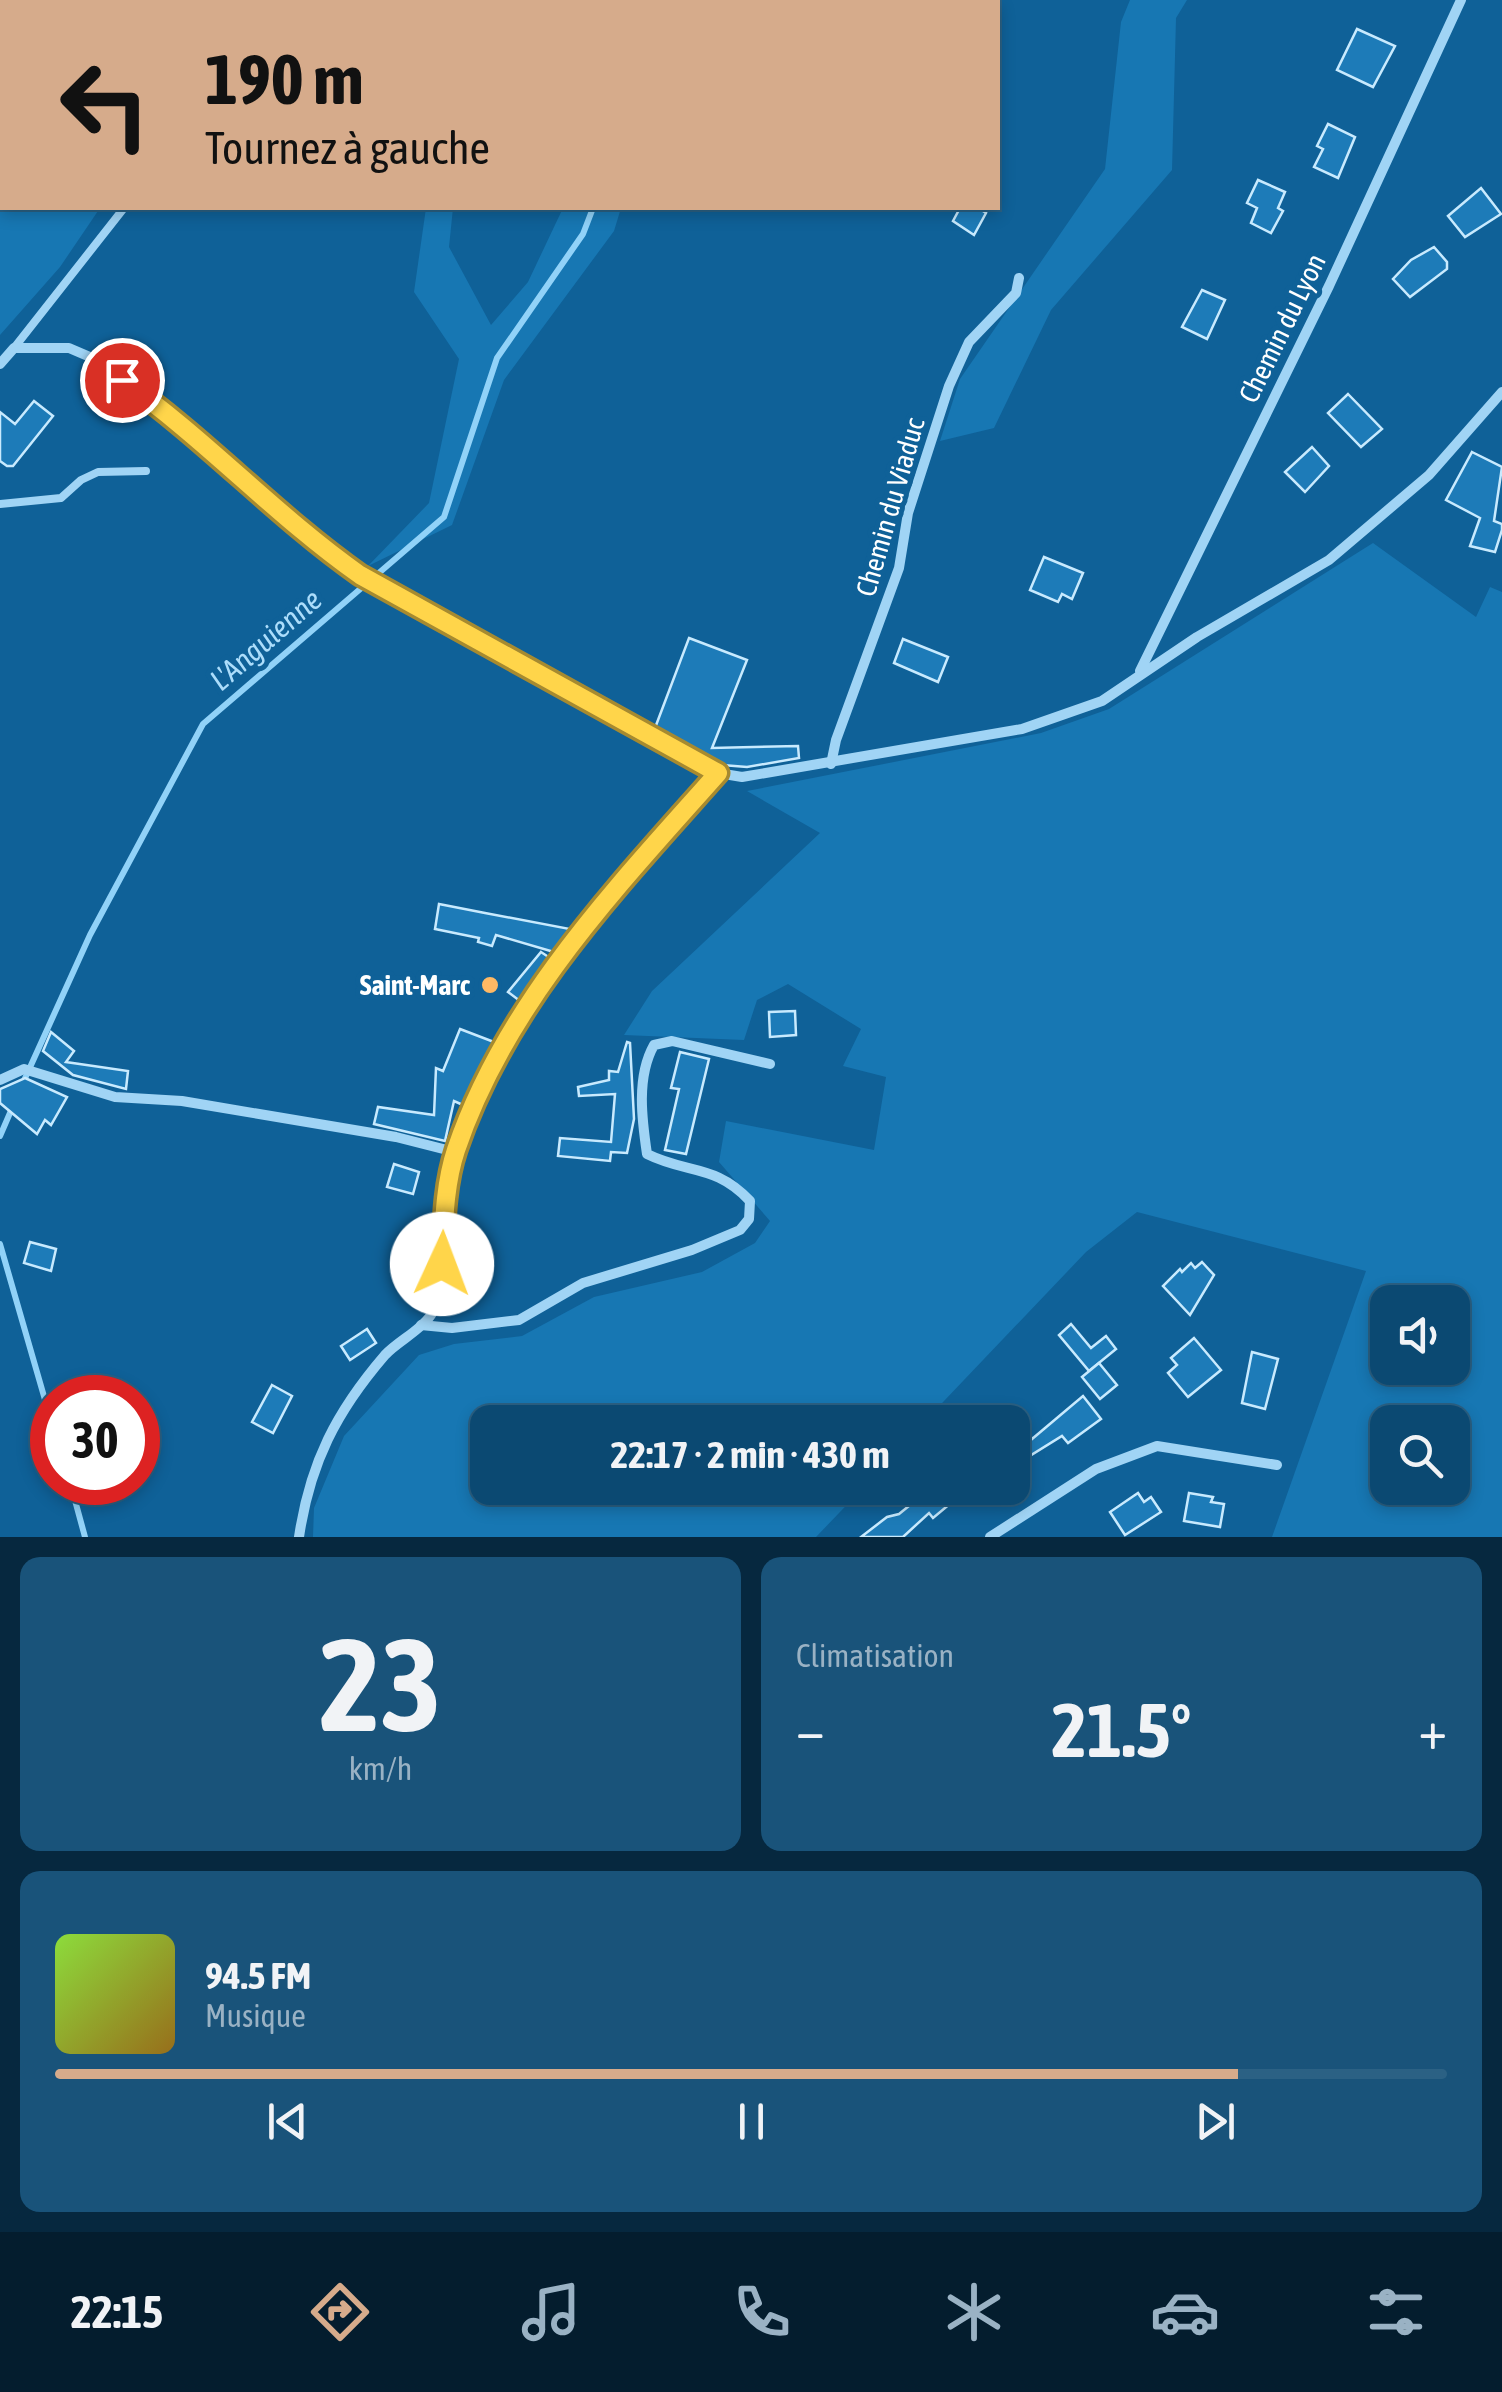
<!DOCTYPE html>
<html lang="fr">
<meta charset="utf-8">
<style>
body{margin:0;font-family:"Asap Condensed",sans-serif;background:#19537a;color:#f1f3f6;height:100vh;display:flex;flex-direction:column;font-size:38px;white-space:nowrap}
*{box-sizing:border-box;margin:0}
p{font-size:32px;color:#9ab2c4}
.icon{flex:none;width:55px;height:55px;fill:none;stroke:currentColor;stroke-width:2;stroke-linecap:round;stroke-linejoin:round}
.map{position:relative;height:1537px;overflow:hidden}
.sheet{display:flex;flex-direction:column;gap:20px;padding:20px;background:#06283f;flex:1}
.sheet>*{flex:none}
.banner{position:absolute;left:0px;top:0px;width:1000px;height:210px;box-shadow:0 5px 15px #0003,0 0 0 2px #2b6184;background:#d6ab8b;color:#111;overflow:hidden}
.fabs{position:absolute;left:1370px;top:1285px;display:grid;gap:20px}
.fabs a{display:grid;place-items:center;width:100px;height:100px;border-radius:20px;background:#0b4972;box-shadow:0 5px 15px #0003,0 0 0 2px #2b6184;font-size:50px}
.speed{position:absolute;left:30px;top:1375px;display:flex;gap:20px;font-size:50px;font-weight:700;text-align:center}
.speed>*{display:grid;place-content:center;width:130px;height:130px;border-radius:50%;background:#0b4972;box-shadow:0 5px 15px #0003,0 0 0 2px #2b6184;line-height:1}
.speed .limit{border:15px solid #d22;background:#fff;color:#111}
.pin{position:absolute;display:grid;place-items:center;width:85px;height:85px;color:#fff;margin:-42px;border:5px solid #fff;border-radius:50%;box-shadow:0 2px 10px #0007}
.me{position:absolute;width:110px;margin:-55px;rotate:2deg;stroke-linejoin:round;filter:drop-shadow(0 0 8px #0008)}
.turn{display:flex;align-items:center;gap:35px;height:210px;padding:0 40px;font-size:45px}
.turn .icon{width:130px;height:130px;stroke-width:2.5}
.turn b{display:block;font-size:70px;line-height:85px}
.big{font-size:75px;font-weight:700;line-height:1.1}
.sheet .widget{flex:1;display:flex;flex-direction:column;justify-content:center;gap:15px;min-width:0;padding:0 35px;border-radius:20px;background:#19537a}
.sheet .dial{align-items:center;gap:0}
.dial b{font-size:130px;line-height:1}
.song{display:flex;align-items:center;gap:30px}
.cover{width:120px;height:120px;border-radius:15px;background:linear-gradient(135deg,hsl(90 70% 55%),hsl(40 70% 35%))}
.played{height:10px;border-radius:5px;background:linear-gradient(90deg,#d6ab8b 85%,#2b6184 85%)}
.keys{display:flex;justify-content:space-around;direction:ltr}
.heat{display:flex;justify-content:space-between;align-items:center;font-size:55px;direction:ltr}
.sheet .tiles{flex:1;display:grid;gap:20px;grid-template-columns:1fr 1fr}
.widget:last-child{grid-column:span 2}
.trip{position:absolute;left:470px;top:1405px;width:560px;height:100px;border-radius:20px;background:#0b4972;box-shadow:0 5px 15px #0003,0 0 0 2px #2b6184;font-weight:700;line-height:100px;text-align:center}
.dock{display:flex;height:160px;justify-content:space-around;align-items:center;background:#041d2e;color:#9ab2c4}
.dock .icon{width:70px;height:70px}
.dock .on{color:#d6ab8b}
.dock b{font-size:45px;color:#f1f3f6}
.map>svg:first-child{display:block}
.green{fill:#1777b3;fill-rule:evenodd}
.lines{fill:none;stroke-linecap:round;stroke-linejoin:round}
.stream{stroke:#91d2f8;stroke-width:6}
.building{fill:#1d7bb8;stroke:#c8eafe;stroke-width:2.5}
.lane{stroke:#a0d4f5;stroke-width:8}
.street{stroke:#a0d4f5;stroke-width:10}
.route-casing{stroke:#a68a30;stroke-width:25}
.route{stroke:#ffd54a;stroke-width:18}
.poi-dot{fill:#ffb964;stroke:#0f6198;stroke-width:4}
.labels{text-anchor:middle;stroke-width:10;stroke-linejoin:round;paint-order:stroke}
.street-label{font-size:28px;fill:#fff;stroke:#0f6198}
.poi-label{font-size:28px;font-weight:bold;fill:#fff;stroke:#0f6198;text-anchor:end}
.water-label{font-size:30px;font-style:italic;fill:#acddfb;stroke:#0f6198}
</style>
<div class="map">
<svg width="1502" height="1537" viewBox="0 0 1502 1537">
<rect width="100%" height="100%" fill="#0f6198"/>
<g class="green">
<path d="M 0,0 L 239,0 L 2,2 L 2,208 L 100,208 L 60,267 L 0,335 Z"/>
<path d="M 1130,0 L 1187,0 L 1176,18 L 1172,170 L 1051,310 L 994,428 L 940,441 L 960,379 L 1105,169 L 1121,22 Z"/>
<path d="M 426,208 L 453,208 L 449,247 L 491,325 L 528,282 L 563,208 L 621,208 L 614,231 L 504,380 L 452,525 L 368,566 L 429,503 L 459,359 L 414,292 Z"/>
<path d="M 1373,543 L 1476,617 L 1490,587 L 1502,592 L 1502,1537 L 1272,1537 L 1366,1271 L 1137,1212 L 1086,1252 L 924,1422 L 488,1422 L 488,1488 L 863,1488 L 816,1537 L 313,1537 L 314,1508 L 344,1436 L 419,1355 L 454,1344 L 522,1336 L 594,1297 L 702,1272 L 755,1243 L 770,1221 L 719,1162 L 726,1121 L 874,1150 L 886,1077 L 843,1066 L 861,1029 L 788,984 L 757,1000 L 744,1040 L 624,1035 L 652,991 L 820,833 L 747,791 L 1041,733 L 1109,709 ZM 1388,1302 L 1452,1302 L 1452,1368 L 1388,1368 ZM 1388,1422 L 1452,1422 L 1452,1488 L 1388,1488 Z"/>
</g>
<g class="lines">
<g class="stream">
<path d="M 688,2 L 689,0"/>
<path d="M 22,1085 L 90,935 L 203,724 L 444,517 L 497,358 L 583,234 L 593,208"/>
<path d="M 0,1136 L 13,1106"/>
<path d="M 0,1244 L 52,1424"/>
<path d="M 70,1482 L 85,1537"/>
</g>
</g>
<g class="building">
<path d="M 1357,29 L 1395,46 L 1373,87 L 1337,70 Z"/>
<path d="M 1328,124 L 1355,137 L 1338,178 L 1314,167 L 1323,149 L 1317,146 Z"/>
<path d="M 1258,180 L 1285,192 L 1278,208 L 1283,211 L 1271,233 L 1251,223 L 1257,208 L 1247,203 Z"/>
<path d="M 1481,188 L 1501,214 L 1465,237 L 1448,216 Z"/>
<path d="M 960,208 L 978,208 L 986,213 L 974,235 L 953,221 Z"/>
<path d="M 1434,247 L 1447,262 L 1447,269 L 1410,297 L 1393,279 L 1411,260 Z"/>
<path d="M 1202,290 L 1225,300 L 1207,339 L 1182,327 Z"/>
<path d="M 1348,394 L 1382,429 L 1361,447 L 1328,413 Z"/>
<path d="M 34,401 L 53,416 L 13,466 L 7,466 L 0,461 L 0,412 L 15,424 Z"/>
<path d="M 1312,447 L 1329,466 L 1305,492 L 1285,472 Z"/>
<path d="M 1472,452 L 1502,467 L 1494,521 L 1502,524 L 1502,530 L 1495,552 L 1470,546 L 1480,518 L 1446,500 Z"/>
<path d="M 1044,557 L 1083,573 L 1072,599 L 1062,594 L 1058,602 L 1030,590 Z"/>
<path d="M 689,638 L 747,660 L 712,748 L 798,746 L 799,758 L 747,767 L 722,765 L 655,728 Z"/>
<path d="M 903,639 L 948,657 L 938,682 L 894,663 Z"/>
<path d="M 439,904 L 485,913 L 570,929 L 554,952 L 496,935 L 492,946 L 478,942 L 479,938 L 435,929 Z"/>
<path d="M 541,952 L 550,958 L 520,1001 L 508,992 Z"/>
<path d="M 795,1011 L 796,1035 L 770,1037 L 769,1012 Z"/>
<path d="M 460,1029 L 494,1042 L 463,1105 L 454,1101 L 445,1141 L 374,1124 L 378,1107 L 434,1115 L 436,1068 L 443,1071 Z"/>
<path d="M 51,1032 L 74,1051 L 66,1062 L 128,1071 L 126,1089 L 73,1075 L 43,1051 Z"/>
<path d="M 627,1042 L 630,1043 L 634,1119 L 627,1153 L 611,1152 L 610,1161 L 558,1156 L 560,1138 L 611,1142 L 615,1094 L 579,1096 L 578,1087 L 609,1080 L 609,1071 L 618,1072 Z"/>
<path d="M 680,1052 L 709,1059 L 686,1154 L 665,1150 L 679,1089 L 671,1088 Z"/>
<path d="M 25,1078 L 67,1097 L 51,1125 L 45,1120 L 37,1134 L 0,1103 L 0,1089 Z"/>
<path d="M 394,1164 L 419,1172 L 413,1194 L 387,1187 Z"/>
<path d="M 30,1242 L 56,1249 L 51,1271 L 24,1263 Z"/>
<path d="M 1202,1262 L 1214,1275 L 1190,1315 L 1163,1286 L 1180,1269 L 1182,1272 L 1191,1263 L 1195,1268 Z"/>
<path d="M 1071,1324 L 1091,1348 L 1106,1336 L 1116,1349 L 1089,1371 L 1059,1335 Z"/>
<path d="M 367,1329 L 376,1343 L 350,1360 L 341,1346 Z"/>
<path d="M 1194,1338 L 1221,1370 L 1188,1397 L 1168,1373 L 1177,1365 L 1171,1358 Z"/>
<path d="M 1252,1352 L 1278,1359 L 1265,1409 L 1242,1403 Z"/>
<path d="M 1099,1363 L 1117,1385 L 1100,1399 L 1082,1377 Z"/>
<path d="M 272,1385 L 292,1396 L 273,1433 L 252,1422 Z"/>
<path d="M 1083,1396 L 1101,1419 L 1068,1443 L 1062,1436 L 1012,1467 L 1012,1437 L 1026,1429 L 1032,1439 Z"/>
<path d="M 931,1488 L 969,1488 L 933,1518 L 929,1513 L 903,1537 L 861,1537 L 887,1517 L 899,1514 Z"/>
<path d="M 1138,1493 L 1144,1502 L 1151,1497 L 1161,1512 L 1125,1535 L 1110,1512 Z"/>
<path d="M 1189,1493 L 1213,1497 L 1211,1502 L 1224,1504 L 1220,1527 L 1184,1521 Z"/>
</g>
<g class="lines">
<g class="lane">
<path d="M 256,2 L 258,0"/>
<path d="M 14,348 L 124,208"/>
<path d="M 0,504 L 61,498 L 81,480 L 98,472 L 146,471"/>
</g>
<g class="street">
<path d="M 0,364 L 14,348 L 69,348 L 90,357 L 154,402 L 309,540 L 360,575 L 718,773 L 742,777 L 1022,729 L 1102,701 L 1197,637 L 1329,560 L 1429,475 L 1502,392"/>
<path d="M 1140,671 L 1329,286 L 1461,0"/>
<path d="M 831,764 L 836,740 L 899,568 L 908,513 L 949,386 L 969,342 L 1016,293 L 1019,278"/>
<path d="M 0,1080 L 24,1069 L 115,1097 L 182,1101 L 396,1137 L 455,1152"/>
<path d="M 421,1325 L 452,1328 L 519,1320 L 583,1283 L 692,1250 L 740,1230 L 749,1219 L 750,1201 C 716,1164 687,1174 647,1154 C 642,1120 636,1077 654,1045 L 672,1041 L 770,1064"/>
<path d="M 299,1537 C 310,1463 336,1412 385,1355 C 398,1341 420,1331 431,1315 C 451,1285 440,1238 444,1203 C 446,1187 450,1167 455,1151 C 501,1006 619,885 718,773"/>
<path d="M 990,1537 L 1096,1469 L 1157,1446 L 1277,1465"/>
</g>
</g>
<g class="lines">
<g class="route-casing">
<path id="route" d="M 122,380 C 206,439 276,516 360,575 L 718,773 C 617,887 506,1002 456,1150 C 444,1186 444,1226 442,1264"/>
</g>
<use href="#route" class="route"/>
</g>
<circle class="poi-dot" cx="490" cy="985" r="10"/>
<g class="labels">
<g class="street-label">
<text transform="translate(1282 328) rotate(-64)" y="10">Chemin du Lyon</text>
<text transform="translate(890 507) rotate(-74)" y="10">Chemin du Viaduc</text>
</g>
<g class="poi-label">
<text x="470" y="995">Saint-Marc</text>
</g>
<g class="water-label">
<text transform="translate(266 640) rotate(-41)" y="10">L'Anguienne</text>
</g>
</g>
</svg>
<div class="fabs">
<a><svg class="icon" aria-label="sound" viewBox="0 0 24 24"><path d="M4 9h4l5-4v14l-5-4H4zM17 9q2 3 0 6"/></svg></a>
<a><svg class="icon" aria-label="search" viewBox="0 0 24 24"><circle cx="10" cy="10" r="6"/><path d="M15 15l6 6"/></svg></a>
</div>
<div class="speed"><div class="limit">30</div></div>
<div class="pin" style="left:122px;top:380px;background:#d93025"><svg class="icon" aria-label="arrive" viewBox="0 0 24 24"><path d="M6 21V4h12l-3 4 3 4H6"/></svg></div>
<svg class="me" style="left:442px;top:1264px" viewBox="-20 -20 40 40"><circle r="19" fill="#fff"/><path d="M0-13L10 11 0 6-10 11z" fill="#ffd54a"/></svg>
<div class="trip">22:17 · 2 min · 430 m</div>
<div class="banner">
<div class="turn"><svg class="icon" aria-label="left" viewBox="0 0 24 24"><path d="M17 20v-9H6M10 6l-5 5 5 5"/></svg><div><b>190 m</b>Tournez à gauche</div></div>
</div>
</div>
<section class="sheet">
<div class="tiles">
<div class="widget dial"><b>23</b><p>km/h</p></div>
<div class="widget"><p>Climatisation</p>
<div class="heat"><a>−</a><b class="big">21.5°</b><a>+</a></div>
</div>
<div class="widget">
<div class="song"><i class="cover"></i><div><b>94.5 FM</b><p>Musique</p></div></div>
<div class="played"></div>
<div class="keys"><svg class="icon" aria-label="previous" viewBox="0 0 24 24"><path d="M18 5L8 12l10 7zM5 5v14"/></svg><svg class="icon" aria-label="pause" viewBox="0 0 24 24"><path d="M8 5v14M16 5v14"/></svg><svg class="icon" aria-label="next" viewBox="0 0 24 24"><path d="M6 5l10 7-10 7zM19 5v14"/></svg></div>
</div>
</div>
</section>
<nav class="dock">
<b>22:15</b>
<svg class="icon on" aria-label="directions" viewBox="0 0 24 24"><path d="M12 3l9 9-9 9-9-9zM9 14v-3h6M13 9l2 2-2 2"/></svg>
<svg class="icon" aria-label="music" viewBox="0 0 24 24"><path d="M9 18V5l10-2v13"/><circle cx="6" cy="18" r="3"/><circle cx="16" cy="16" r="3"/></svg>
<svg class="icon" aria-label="phone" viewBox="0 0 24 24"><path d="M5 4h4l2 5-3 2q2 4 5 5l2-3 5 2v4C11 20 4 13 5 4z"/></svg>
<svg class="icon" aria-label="climate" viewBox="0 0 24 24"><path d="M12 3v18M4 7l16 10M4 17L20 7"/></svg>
<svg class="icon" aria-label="car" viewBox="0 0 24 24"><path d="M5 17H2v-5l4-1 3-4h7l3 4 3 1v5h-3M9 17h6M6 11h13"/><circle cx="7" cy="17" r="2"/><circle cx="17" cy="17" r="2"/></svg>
<svg class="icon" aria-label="filters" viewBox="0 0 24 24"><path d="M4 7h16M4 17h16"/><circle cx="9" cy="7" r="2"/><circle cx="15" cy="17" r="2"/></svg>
</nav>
